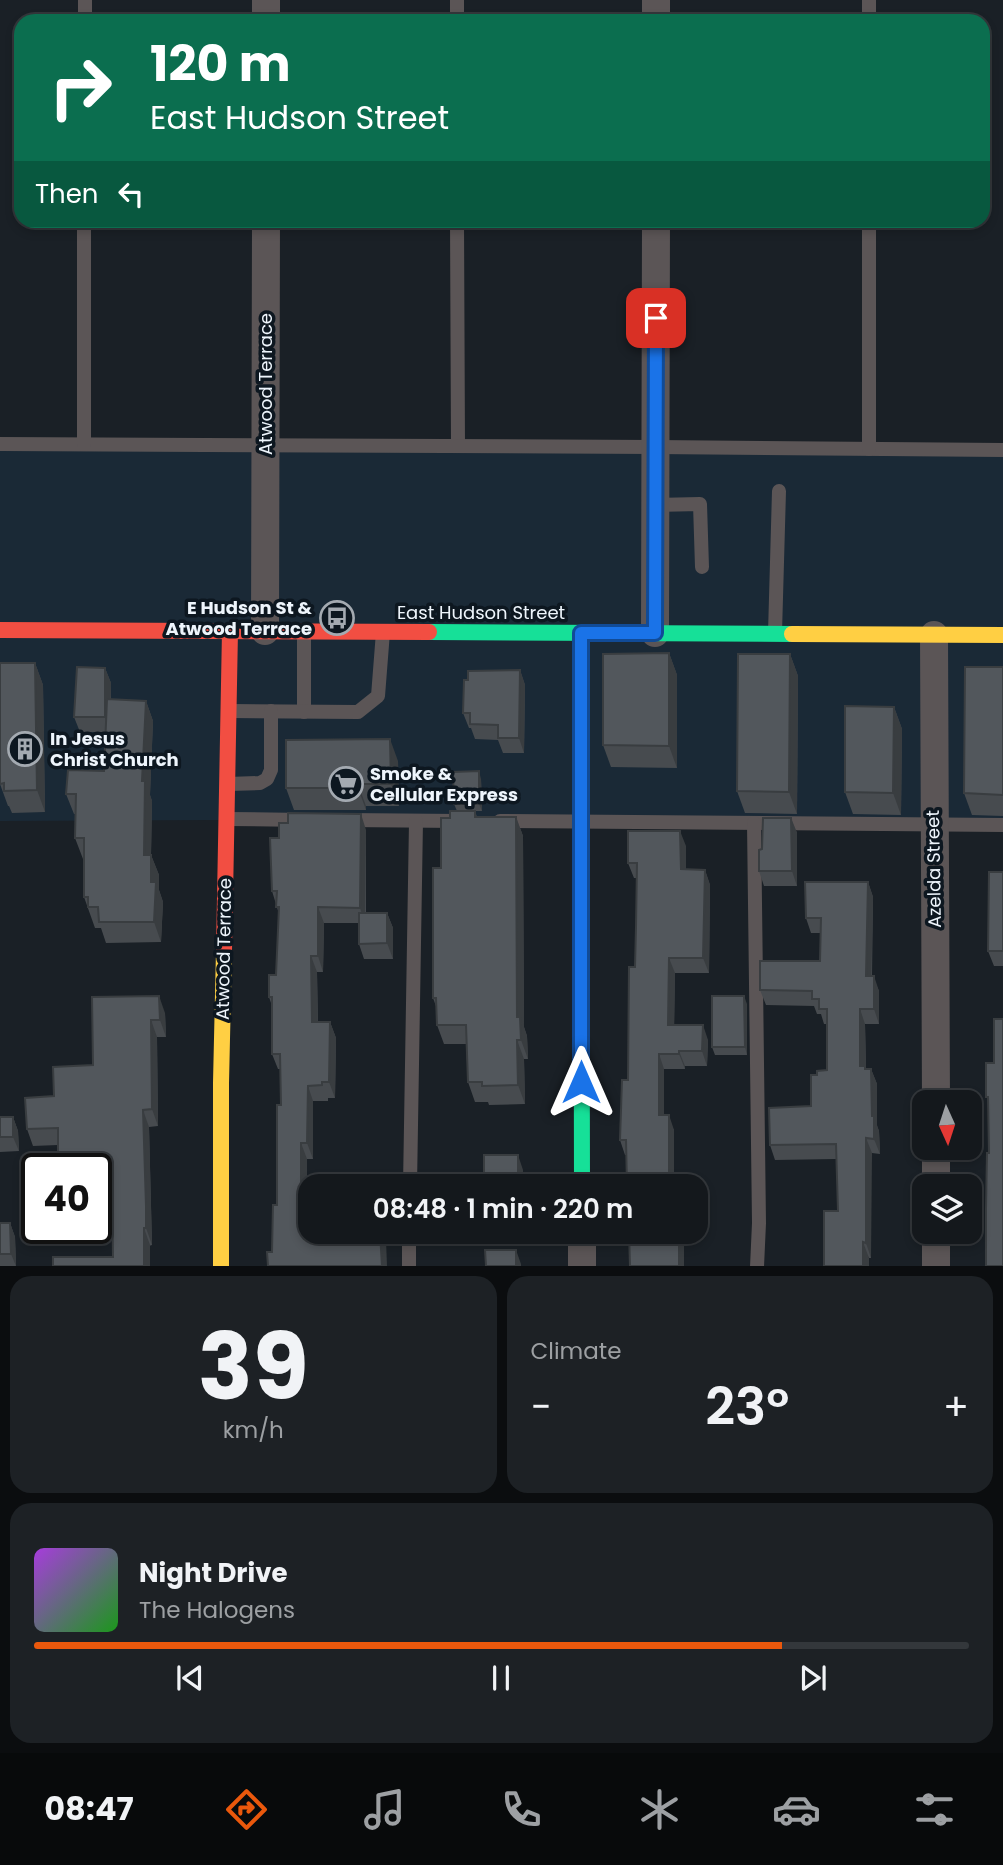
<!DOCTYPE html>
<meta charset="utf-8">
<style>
body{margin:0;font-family:Poppins,sans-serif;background:#1d2125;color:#f1f3f6;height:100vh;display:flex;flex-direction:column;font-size:26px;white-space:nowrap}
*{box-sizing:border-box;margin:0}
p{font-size:23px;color:#9da0a3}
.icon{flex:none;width:38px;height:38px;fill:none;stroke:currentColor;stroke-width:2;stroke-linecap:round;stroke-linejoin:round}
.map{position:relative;height:1266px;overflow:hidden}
.panel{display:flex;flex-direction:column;gap:10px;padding:10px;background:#0b0d0f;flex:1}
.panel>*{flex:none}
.guide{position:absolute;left:14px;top:14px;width:976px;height:214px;border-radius:21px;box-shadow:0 4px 10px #0003,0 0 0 2px #33373b;background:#0b6e4f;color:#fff;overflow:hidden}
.needle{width:46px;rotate:177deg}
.buttons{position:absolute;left:912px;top:1090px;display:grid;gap:14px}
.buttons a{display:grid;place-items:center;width:70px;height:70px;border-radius:14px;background:#14181c;box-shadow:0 4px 10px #0003,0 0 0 2px #33373b;font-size:35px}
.speed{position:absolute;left:21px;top:1153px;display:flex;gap:14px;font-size:35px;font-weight:700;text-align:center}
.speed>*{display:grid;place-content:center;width:91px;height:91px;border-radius:50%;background:#14181c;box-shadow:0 4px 10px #0003,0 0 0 2px #33373b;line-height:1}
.speed .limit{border:4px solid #111;border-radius:10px;background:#fff;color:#111}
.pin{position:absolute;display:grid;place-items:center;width:60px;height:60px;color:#fff;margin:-30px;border-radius:14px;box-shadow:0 4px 10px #0006}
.me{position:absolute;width:77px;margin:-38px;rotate:0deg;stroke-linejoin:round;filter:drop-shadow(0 0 5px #0008)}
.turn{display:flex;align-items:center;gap:24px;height:147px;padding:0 21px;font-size:32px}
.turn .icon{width:91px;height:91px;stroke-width:2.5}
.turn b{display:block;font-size:49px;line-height:60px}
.then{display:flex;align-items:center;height:66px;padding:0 21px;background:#0003;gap:14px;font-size:26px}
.big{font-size:52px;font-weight:600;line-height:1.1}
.panel .card{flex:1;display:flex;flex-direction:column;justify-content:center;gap:10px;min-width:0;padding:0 24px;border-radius:21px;background:#1d2125}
.panel .dial{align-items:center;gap:0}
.dial b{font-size:91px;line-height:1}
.song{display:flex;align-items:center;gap:21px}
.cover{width:84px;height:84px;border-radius:10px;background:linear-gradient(135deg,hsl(280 70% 55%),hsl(120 70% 35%))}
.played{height:7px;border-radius:4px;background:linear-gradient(90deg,#ea580c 80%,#33373b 80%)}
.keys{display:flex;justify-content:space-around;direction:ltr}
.heat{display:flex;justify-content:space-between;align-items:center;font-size:38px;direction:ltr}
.panel .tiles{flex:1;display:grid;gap:10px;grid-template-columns:1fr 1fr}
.card:last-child{grid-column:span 2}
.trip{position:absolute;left:298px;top:1174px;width:410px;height:70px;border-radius:21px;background:#14181c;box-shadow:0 4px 10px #0003,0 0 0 2px #33373b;font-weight:600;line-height:70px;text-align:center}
.menu{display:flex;height:112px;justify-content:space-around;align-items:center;background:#080a0b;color:#9da0a3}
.menu .icon{width:49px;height:49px}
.menu .selected{color:#ea580c}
.menu b{font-size:32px;color:#f1f3f6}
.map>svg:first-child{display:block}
.built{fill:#1a2936}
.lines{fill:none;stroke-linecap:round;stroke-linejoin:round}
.lane{stroke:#5b5556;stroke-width:14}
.street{stroke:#5b5556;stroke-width:28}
.fast{stroke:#16e098;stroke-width:16}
.slow{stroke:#ffcf43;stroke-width:16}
.jam{stroke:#f24e42;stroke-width:16}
.wall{fill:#474b4f}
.shaded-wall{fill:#393d40}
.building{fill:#52575c;stroke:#393d40;stroke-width:2}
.route-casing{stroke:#114b97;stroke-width:18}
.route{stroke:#1a73e8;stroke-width:12}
.labels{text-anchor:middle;stroke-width:7;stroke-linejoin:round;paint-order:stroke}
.street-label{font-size:18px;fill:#eef5fc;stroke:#0d1720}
.poi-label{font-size:18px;font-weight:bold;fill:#eef5fc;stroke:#0d1720;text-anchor:start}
</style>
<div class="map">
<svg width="1003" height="1267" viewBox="0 0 1003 1267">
<rect width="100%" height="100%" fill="#1a2026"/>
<path class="built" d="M 0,444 L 1003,448 L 1003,825 L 212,820 L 0,821 Z"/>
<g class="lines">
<g class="lane">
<path d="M 457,0 L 457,21"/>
<path d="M 85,21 L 85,0"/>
<path d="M 869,21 L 869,0"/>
<path d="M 457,220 L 458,446"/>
<path d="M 0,444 L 655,447 L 1003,450"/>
<path d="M 84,444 L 84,220"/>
<path d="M 869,449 L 869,220"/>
<path d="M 655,505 L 700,504 L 702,567"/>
<path d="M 304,633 L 304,712"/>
<path d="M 775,633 L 779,491"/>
<path d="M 230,711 L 358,712 L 378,696 L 383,632"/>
<path d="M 228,784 L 260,783 L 267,779 L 271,770 L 271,711"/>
<path d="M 227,819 L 305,820"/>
<path d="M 346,820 L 459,821"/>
<path d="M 500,821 L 1003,825"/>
<path d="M 754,823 L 759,1223 L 757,1267"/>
<path d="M 410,1186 L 416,821"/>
<path d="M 409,1267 L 409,1232"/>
</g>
<g class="street">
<path d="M 266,21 L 266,0"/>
<path d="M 656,21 L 656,0"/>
<path d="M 265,631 L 266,220"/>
<path d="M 655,633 L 656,220"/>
<path d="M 934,635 L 936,1102"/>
<path d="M 936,1186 L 936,1148"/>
<path d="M 582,1232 L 582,1267"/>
<path d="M 936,1232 L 936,1267"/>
</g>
<g class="fast">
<path d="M 429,632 L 792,634"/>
<path d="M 581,633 L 582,1186"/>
</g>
<g class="slow">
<path d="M 792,634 L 1003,635"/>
<path d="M 221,1267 L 221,1083 L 224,950"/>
</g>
<g class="jam">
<path d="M 0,630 L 429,632"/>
<path d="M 224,950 L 230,631"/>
</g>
</g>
<g class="wall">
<path d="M 669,653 L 677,675 L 677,768 L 611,767 L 603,745 Z"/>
<path d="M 790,654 L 798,676 L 797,814 L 745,813 L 737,791 Z"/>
<path d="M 35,663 L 43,685 L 45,812 L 12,813 L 9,806 L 8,806 L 0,784 Z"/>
<path d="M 1003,667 L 1003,816 L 972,815 L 964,793 Z"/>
<path d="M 105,668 L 111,683 L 111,699 L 146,701 L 153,721 L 150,795 L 152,801 L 151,855 L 159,875 L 159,890 L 163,902 L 161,942 L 106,943 L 101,928 L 95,928 L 84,897 L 84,859 L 83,859 L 75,838 L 76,814 L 74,814 L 66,794 L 104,771 L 106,732 L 80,732 L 74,717 Z"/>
<path d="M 520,670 L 525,685 L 524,753 L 503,753 L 498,740 L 475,739 L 471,728 L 469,728 L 463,713 Z"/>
<path d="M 894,707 L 902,729 L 901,815 L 853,814 L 845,792 Z"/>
<path d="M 398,761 L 399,806 L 366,806 L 366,810 L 294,810 L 286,788 Z"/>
<path d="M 481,779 L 482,811 L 457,811 L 454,804 Z"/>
<path d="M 475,811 L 477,817 L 516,817 L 523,836 L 524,1027 L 527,1036 L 528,1059 L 524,1059 L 525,1104 L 489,1105 L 488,1102 L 475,1102 L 468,1082 L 466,1044 L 444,1044 L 437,1025 L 437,1009 L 433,998 L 441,868 L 450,818 Z"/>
<path d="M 791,818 L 797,833 L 797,886 L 764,886 L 759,871 L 762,849 Z"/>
<path d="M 366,830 L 366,913 L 387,913 L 393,928 L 393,959 L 364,959 L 359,944 L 359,923 L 324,923 L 323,972 L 317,972 L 318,1022 L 330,1022 L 336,1038 L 335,1098 L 328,1098 L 328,1101 L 313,1101 L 313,1159 L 307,1159 L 307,1206 L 310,1232 L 399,1232 L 399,1240 L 386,1240 L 272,1252 L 277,1205 L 281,1105 L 281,1069 L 278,1069 L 272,1054 L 272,1006 L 269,997 L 276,975 L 279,914 L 272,891 L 279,838 Z"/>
<path d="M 686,846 L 686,869 L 705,870 L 710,885 L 709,973 L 675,973 L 674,1025 L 708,1040 L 707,1066 L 685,1066 L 685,1069 L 664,1069 L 664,1115 L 674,1130 L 674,1186 L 627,1186 L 626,1155 L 625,1155 L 620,1140 L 628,1080 L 635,967 L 637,878 L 634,878 L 628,863 Z"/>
<path d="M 1003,872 L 1003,966 L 994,966 L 988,951 Z"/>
<path d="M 868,882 L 873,897 L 872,976 L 879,991 L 879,1024 L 865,1024 L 866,1068 L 866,1069 L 871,1069 L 877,1084 L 877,1126 L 879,1131 L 880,1154 L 872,1153 L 871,1163 L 871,1258 L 869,1258 L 838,1211 L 836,1159 L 775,1160 L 770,1145 L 811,1106 L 817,1075 L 827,1070 L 827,1024 L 824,1024 L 821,1014 L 817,1014 L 814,1006 L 766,1005 L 760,990 L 820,961 L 821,933 L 811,933 L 806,918 Z"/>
<path d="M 92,997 L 165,1013 L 166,1037 L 157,1037 L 158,1126 L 149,1127 L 152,1245 L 113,1257 L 113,1203 L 107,1187 L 107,1173 L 96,1173 L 96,1169 L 63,1169 L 58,1157 L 58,1145 L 33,1146 L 27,1129 L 54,1096 L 93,1065 Z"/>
<path d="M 747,1004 L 747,1055 L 715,1055 L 712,1047 Z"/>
<path d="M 0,1117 L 13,1117 L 18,1131 L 19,1151 L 0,1152 Z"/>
<path d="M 0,1223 L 10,1223 L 15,1237 L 16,1266 L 0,1266 Z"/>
</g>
<g class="shaded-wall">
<path d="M 669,653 L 677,675 L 677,768 L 669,746 Z"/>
<path d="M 790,654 L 798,676 L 797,814 L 789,792 Z"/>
<path d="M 35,663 L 43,685 L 45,812 L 37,790 Z"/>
<path d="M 105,668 L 111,683 L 110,732 L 105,717 Z"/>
<path d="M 520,670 L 525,685 L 524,753 L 519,738 Z"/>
<path d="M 146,701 L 153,721 L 150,795 L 152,801 L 151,855 L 159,875 L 159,890 L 163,902 L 161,942 L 154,922 L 144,855 L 142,781 Z"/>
<path d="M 894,707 L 902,729 L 901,815 L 893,793 Z"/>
<path d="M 390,739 L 398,761 L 399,806 L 391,784 Z"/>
<path d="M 479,771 L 481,779 L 482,811 L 479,804 Z"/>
<path d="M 358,784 L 366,806 L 366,810 L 358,788 Z"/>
<path d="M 361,814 L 366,830 L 365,923 L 360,908 Z"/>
<path d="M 516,817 L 523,836 L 524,1027 L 527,1036 L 528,1059 L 521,1040 L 517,1017 Z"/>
<path d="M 791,818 L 797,833 L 797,886 L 792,871 Z"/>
<path d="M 680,831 L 686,846 L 686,884 L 681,869 Z"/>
<path d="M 705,870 L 710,885 L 709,973 L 703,958 Z"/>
<path d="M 868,882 L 873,897 L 871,991 L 866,976 Z"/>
<path d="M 318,907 L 324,923 L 323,972 L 318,956 Z"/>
<path d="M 387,913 L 393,928 L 393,959 L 387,943 Z"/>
<path d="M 311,956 L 317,972 L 318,1037 L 312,1022 Z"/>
<path d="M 669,958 L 675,973 L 674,1040 L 668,1025 Z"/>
<path d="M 874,976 L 879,991 L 879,1024 L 874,1009 Z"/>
<path d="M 159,996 L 165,1013 L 166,1037 L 160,1020 Z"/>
<path d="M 744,996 L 747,1004 L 747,1055 L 745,1047 Z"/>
<path d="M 860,1009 L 865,1024 L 866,1068 L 870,1081 L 860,1066 Z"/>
<path d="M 151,1020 L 157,1037 L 158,1126 L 152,1109 Z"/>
<path d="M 330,1022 L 336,1038 L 335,1098 L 329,1082 Z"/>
<path d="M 703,1025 L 708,1040 L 707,1066 L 702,1051 Z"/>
<path d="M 517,1040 L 524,1059 L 525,1104 L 518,1085 Z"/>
<path d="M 679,1051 L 685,1066 L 685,1069 L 679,1054 Z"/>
<path d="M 659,1054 L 664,1069 L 664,1130 L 659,1115 Z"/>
<path d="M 871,1069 L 877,1084 L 877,1125 L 879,1131 L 880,1154 L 874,1139 L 872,1116 Z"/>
<path d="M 308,1086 L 313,1101 L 313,1159 L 307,1143 Z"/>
<path d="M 143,1110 L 149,1127 L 152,1245 L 146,1228 Z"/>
<path d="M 669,1115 L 674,1130 L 674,1186 L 673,1186 L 669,1175 Z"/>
<path d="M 13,1117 L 18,1131 L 19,1151 L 13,1137 Z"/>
<path d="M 866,1138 L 872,1153 L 871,1258 L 866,1243 Z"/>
<path d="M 301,1143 L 307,1159 L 307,1221 L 301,1206 Z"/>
<path d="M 518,1155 L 523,1170 L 523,1186 L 518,1186 Z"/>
<path d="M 665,1175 L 669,1186 L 666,1186 Z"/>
<path d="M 10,1223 L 15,1237 L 16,1266 L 11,1254 Z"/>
<path d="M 144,1228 L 150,1245 L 150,1266 L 144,1266 Z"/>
<path d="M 380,1232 L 383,1232 L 386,1240 L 387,1266 L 382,1266 Z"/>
<rect x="679" y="1232" width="5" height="34"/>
<path d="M 863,1242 L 869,1258 L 869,1266 L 863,1266 Z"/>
<path d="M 516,1250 L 521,1264 L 521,1266 L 516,1266 Z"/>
</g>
<g class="building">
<path d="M 669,653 L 669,746 L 603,745 L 603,654 Z"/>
<path d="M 738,654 L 790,654 L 789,792 L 737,791 Z"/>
<path d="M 0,663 L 35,663 L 37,790 L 4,791 L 4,783 L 0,784 Z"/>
<path d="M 77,667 L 105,668 L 105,717 L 74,717 Z"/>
<path d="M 965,667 L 1003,667 L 1003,795 L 964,793 Z"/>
<path d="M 520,670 L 519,738 L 498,738 L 498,725 L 470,724 L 470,713 L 463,713 L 464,680 L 468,680 L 468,671 Z"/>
<path d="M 107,699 L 146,701 L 142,781 L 145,781 L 144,855 L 151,855 L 151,882 L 156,882 L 154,922 L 99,922 L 98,907 L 88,907 L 88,897 L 84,897 L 84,838 L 75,838 L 76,794 L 66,794 L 68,770 L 104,771 Z"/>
<path d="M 845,706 L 894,707 L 893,793 L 845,792 Z"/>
<path d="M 390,739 L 391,784 L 358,784 L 358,788 L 286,788 L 286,740 Z"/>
<path d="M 479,771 L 479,804 L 454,804 L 453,772 Z"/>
<path d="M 450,811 L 475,811 L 475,817 L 516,817 L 517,1017 L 520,1017 L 521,1040 L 517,1040 L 518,1085 L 482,1086 L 482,1082 L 468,1082 L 466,1025 L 437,1025 L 436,998 L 433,998 L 433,868 L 441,868 L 441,818 L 450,818 Z"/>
<path d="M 288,813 L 361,814 L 360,908 L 318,907 L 318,956 L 311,956 L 312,1022 L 330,1022 L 329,1082 L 322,1082 L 322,1085 L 308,1086 L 307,1143 L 301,1143 L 301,1206 L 310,1206 L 310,1232 L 380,1232 L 382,1266 L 268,1266 L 267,1252 L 272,1252 L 273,1205 L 277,1205 L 277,1105 L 281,1105 L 280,1054 L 272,1054 L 272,997 L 269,997 L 269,975 L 276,975 L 279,907 L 276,907 L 277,891 L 272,891 L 270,838 L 279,838 L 279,823 L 288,823 Z"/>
<path d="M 763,818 L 791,818 L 792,871 L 759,871 L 759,850 L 762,849 Z"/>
<path d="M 628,831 L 680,831 L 681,869 L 705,870 L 703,958 L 669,958 L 668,1025 L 703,1025 L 702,1051 L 679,1051 L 679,1054 L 659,1054 L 659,1115 L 669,1115 L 669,1175 L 665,1175 L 666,1186 L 627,1186 L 626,1140 L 620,1140 L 622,1080 L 628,1080 L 629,967 L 635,967 L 636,927 L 637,863 L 628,863 Z"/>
<path d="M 989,872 L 1003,872 L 1003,951 L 988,951 Z"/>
<path d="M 805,882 L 868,882 L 866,976 L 874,976 L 874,1009 L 860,1009 L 860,1066 L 865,1066 L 865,1069 L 871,1069 L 872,1116 L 874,1116 L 874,1139 L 866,1138 L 866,1243 L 863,1242 L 863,1266 L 824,1266 L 824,1211 L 838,1211 L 836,1144 L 770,1145 L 769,1108 L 811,1106 L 811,1075 L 817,1075 L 817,1071 L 827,1070 L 827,1009 L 819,1009 L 819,999 L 812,999 L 812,991 L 760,990 L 760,961 L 820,961 L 821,918 L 806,918 Z"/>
<path d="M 359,913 L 387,913 L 387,943 L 359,944 Z"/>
<path d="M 159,996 L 160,1020 L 151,1020 L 152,1109 L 143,1110 L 146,1206 L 146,1228 L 144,1228 L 144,1266 L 53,1266 L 53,1257 L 113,1257 L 112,1187 L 107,1187 L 107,1156 L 58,1157 L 58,1128 L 27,1129 L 25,1098 L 54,1096 L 53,1067 L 93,1065 L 92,997 Z"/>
<path d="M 712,996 L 744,996 L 745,1047 L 712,1047 Z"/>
<path d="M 994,1019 L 1003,1019 L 1003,1266 L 986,1266 L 986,1208 L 987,1153 L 989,1153 L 988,1097 L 986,1097 L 986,1063 L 994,1063 Z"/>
<rect x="0" y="1117" width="13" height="20"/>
<rect x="484" y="1155" width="34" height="31"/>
<path d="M 0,1223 L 10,1223 L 11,1254 L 0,1254 Z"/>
<path d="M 629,1232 L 679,1232 L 679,1266 L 630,1266 Z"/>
<path d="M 485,1250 L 516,1250 L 516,1266 L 486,1266 Z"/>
</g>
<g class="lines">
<g class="route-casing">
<path id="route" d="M 581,1082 L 581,633 L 655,633 L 656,318"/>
</g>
<use href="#route" class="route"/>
</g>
<defs>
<g id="bus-ring" transform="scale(1.75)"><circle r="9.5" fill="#0d1720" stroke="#a4aab1" stroke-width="1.5"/><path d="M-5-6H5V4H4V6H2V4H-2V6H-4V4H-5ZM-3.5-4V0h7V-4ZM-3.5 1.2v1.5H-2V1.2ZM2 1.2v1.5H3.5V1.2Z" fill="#a4aab1"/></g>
<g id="building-ring" transform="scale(1.75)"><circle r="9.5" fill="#0d1720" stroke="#a4aab1" stroke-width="1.5"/><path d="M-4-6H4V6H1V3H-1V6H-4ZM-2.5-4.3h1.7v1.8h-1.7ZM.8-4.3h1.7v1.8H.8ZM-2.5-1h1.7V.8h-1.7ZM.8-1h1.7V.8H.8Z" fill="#a4aab1"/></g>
<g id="supermarket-ring" transform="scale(1.75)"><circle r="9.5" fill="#0d1720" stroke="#a4aab1" stroke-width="1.5"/><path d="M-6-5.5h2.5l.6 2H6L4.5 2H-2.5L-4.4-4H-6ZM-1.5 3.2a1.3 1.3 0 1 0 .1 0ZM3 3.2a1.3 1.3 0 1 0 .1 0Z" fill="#a4aab1"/></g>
</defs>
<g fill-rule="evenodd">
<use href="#bus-ring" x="337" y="618"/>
<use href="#building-ring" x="25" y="749"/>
<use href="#supermarket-ring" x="346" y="784"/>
</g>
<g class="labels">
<g class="street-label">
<text transform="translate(266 384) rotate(-90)" y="6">Atwood Terrace</text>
<text x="481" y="619">East Hudson Street</text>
<text transform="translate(934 869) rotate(-91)" y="6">Azelda Street</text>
<text transform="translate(224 949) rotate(-89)" y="6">Atwood Terrace</text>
</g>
<g class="poi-label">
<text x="312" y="614" text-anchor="end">E Hudson St &amp;<tspan x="312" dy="21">Atwood Terrace</tspan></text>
<text x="50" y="745">In Jesus<tspan x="50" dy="21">Christ Church</tspan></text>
<text x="370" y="780">Smoke &amp;<tspan x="370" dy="21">Cellular Express</tspan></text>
</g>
</g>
</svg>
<div class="buttons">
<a><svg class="needle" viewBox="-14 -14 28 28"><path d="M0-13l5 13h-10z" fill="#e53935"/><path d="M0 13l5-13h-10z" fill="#9da0a3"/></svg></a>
<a><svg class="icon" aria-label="layers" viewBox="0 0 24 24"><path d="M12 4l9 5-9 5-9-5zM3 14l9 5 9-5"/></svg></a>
</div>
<div class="speed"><div class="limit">40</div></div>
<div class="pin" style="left:656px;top:318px;background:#d93025"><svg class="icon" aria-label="arrive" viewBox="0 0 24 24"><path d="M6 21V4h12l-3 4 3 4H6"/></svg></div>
<svg class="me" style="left:581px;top:1082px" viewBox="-20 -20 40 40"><path d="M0-17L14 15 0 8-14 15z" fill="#1a73e8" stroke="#fff" stroke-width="4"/></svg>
<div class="trip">08:48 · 1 min · 220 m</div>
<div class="guide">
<div class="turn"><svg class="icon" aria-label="right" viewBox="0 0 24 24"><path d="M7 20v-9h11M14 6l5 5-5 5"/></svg><div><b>120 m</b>East Hudson Street</div></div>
<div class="then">Then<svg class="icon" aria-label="left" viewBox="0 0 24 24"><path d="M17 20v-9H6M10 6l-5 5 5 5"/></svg></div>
</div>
</div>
<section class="panel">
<div class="tiles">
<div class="card dial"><b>39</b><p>km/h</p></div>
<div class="card"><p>Climate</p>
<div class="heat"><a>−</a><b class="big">23°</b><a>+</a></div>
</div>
<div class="card">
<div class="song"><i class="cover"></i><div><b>Night Drive</b><p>The Halogens</p></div></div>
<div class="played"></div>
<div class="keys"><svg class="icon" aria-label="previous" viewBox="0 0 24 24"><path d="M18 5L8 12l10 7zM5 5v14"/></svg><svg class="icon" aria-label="pause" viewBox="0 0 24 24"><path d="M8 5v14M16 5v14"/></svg><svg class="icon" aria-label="next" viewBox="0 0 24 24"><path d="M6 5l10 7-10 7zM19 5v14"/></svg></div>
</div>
</div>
</section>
<nav class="menu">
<b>08:47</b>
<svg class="icon selected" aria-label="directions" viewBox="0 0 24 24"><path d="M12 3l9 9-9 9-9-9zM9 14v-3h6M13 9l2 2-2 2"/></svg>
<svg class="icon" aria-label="music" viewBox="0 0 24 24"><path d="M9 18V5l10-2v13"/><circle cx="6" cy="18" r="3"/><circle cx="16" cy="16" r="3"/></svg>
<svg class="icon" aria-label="phone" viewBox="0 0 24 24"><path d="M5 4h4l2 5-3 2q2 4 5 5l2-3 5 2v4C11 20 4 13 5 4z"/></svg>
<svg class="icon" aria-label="climate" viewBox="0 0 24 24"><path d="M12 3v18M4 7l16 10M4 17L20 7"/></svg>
<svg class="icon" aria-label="car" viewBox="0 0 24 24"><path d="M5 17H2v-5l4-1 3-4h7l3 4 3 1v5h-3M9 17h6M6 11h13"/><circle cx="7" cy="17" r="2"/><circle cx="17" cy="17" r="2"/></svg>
<svg class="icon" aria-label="filters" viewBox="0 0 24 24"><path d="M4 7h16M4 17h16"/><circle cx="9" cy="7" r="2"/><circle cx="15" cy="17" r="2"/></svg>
</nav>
